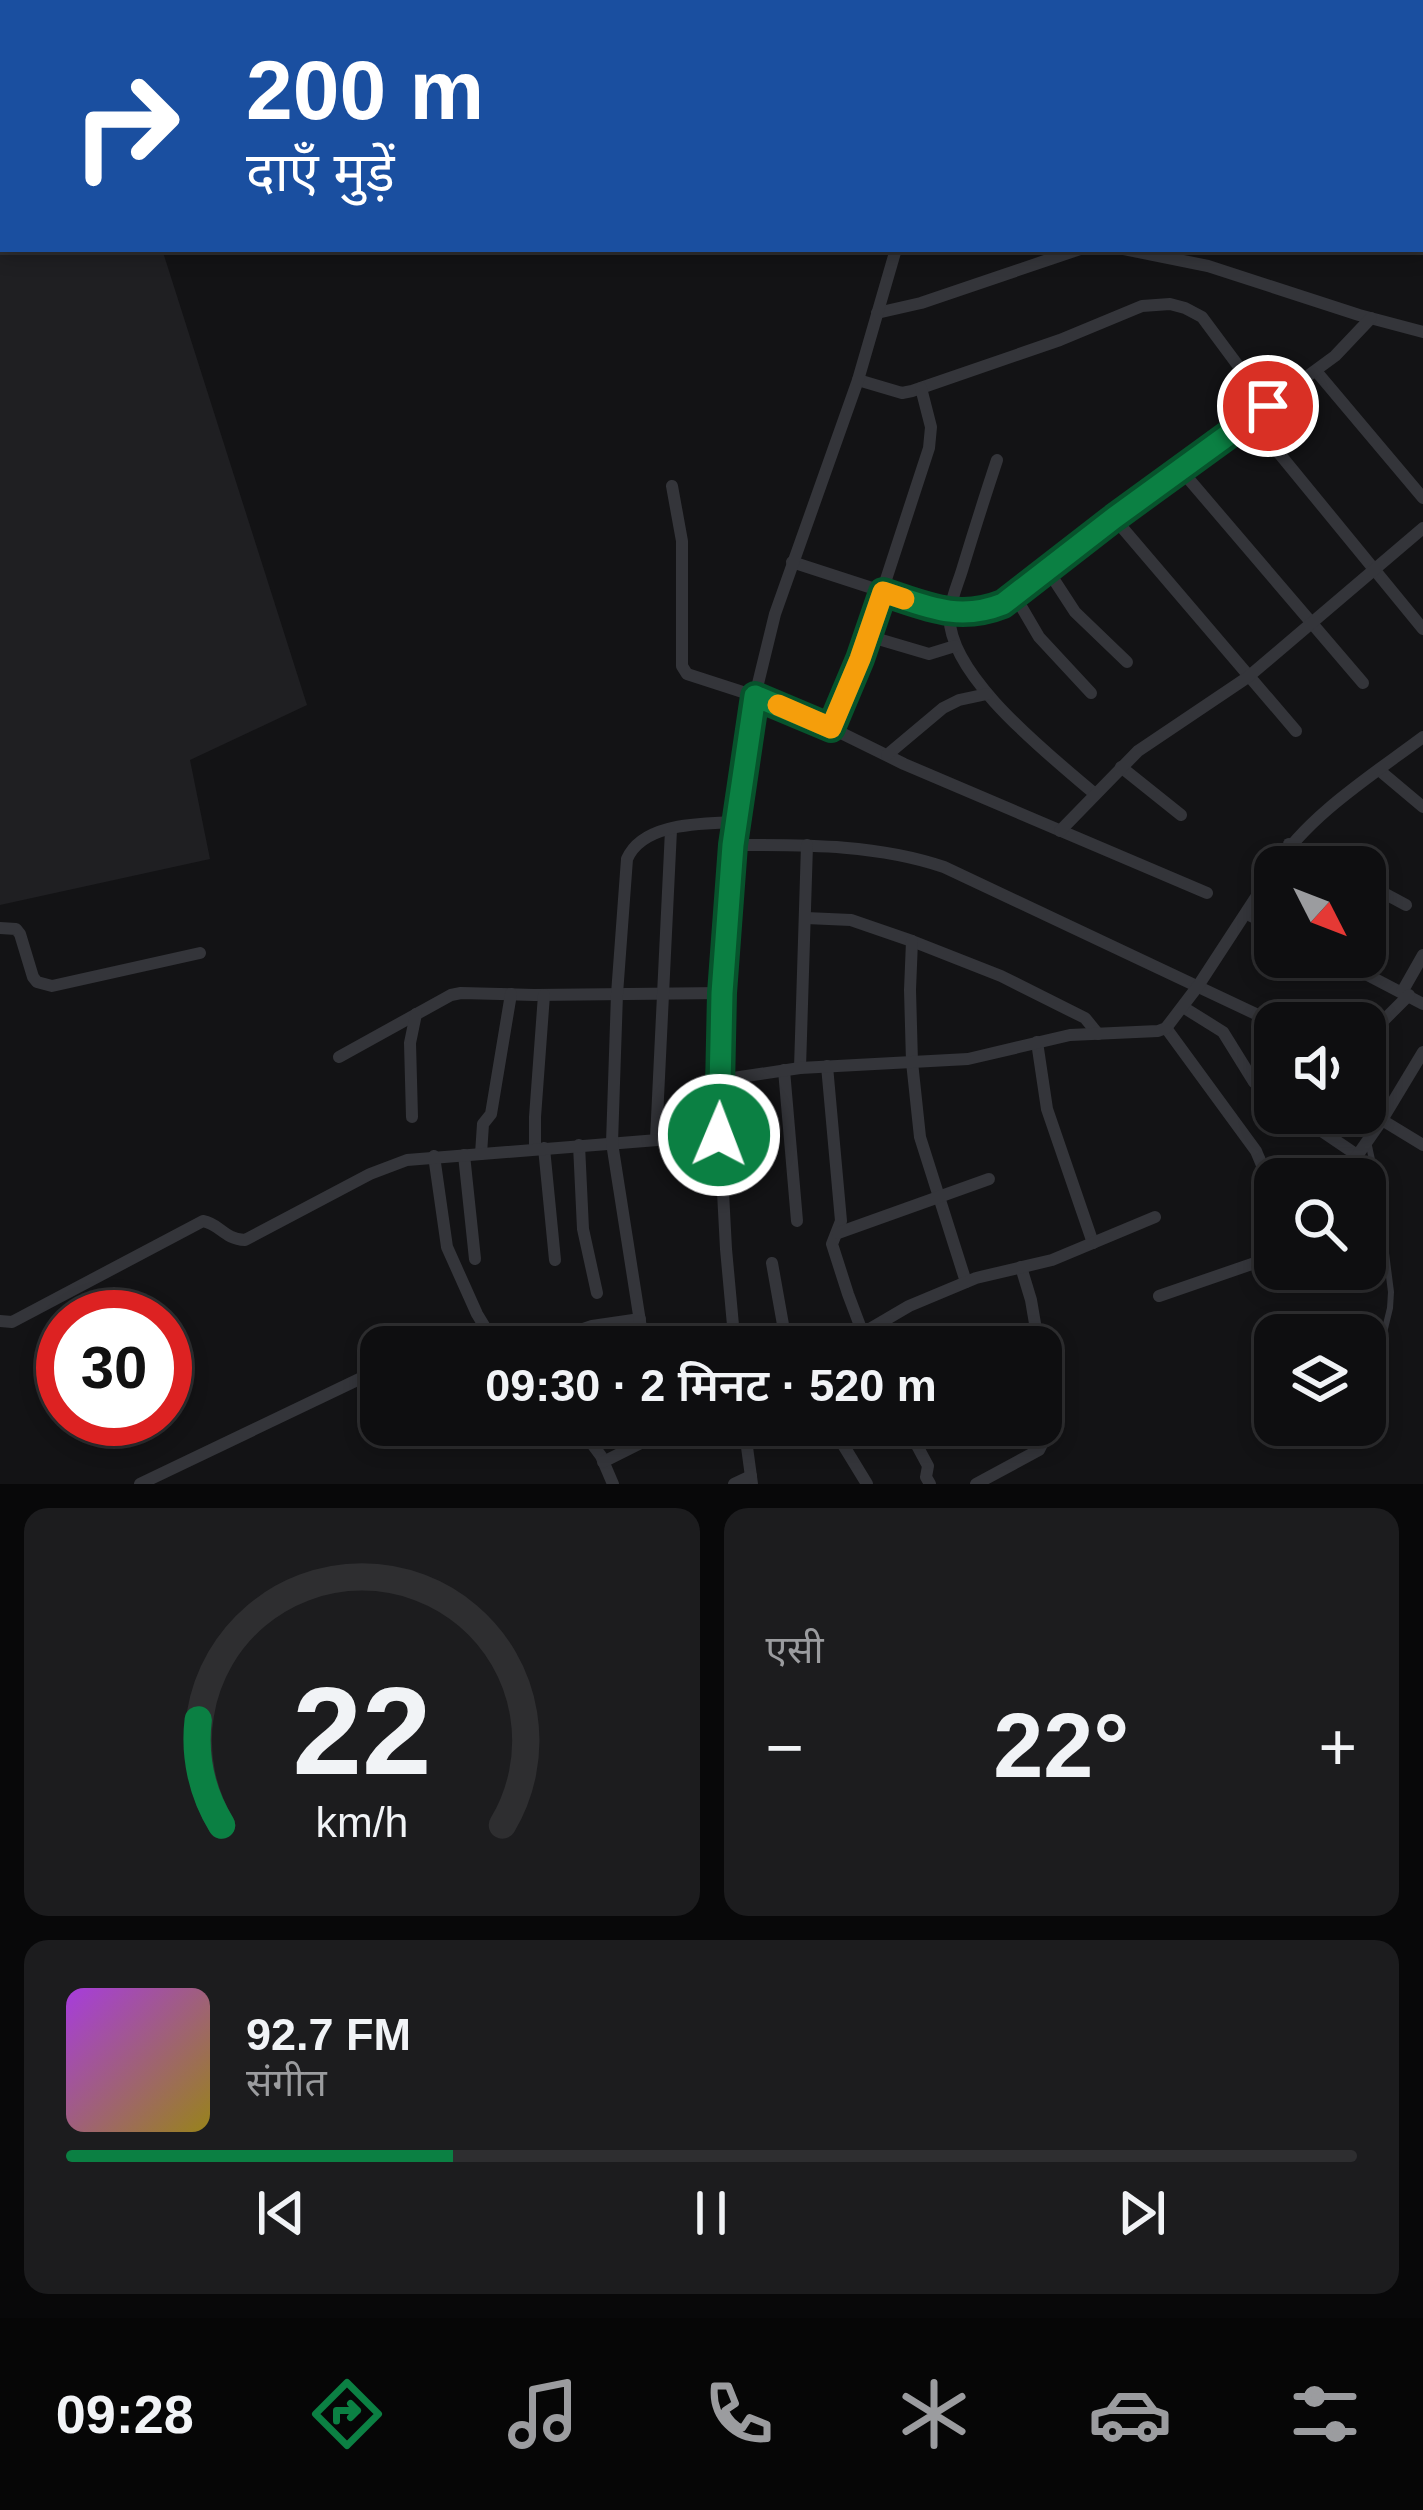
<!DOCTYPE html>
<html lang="hi">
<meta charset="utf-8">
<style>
body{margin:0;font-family:Arial,"Noto Sans Devanagari",sans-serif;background:#1c1c1e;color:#f1f3f6;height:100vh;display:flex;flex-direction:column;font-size:45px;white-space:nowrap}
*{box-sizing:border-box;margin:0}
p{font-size:39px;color:#9b9c9f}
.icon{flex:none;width:66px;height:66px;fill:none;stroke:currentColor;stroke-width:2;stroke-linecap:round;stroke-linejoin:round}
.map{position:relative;height:1484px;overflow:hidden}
.sheet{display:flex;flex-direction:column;gap:24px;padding:24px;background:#080809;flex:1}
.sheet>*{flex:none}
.hud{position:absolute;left:0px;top:0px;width:1425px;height:252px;box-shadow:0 6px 18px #0003,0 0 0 3px #2e2e30;background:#1a4fa0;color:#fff;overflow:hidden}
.needle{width:78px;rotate:132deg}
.fabs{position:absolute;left:1254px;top:846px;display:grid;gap:24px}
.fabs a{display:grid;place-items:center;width:132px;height:132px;border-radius:24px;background:#0e0e10;box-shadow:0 6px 18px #0003,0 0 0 3px #2e2e30;font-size:60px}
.speed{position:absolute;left:36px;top:1290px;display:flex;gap:24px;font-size:60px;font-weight:700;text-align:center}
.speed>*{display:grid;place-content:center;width:156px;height:156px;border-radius:50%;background:#0e0e10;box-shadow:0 6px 18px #0003,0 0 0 3px #2e2e30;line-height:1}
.speed .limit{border:18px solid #d22;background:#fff;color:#111}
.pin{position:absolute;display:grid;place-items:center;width:102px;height:102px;color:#fff;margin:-51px;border:6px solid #fff;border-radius:50%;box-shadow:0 3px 12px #0007}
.me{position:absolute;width:132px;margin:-66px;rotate:1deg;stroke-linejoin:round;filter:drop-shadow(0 0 9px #0008)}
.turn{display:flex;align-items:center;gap:42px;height:252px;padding:0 48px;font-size:54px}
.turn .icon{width:156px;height:156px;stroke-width:2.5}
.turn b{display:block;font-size:84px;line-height:102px}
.big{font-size:90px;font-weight:600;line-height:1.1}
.sheet .tile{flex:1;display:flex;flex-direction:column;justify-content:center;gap:18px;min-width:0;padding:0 42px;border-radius:24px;background:#1c1c1e}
.sheet .dial{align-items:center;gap:0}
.dial svg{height:312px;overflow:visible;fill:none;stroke:#2e2e30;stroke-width:7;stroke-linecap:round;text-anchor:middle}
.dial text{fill:#f1f3f6;stroke:none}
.song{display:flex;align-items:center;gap:36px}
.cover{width:144px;height:144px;border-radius:18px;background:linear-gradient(135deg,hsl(280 70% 55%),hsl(50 70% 35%))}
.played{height:12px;border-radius:6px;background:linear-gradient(90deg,#0b8043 30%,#2e2e30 30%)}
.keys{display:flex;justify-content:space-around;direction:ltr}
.heat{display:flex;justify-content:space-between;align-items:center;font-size:66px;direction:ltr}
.sheet .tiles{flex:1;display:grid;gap:24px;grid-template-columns:1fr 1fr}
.tile:last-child{grid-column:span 2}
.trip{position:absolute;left:360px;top:1326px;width:702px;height:120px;border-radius:24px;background:#0e0e10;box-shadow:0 6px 18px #0003,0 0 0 3px #2e2e30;font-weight:600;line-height:120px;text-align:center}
.tab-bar{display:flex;height:192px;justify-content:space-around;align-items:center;background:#060606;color:#9b9c9f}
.tab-bar .icon{width:84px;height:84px}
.tab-bar .selected{color:#0b8043}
.tab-bar b{font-size:54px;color:#f1f3f6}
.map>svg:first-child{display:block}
.built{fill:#1f1f22}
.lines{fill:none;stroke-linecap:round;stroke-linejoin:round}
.path{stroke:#3a3c41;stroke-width:3;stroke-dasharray:6 9;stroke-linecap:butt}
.lane{stroke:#34353a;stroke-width:6}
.street{stroke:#34353a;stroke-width:12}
.route-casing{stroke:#07532c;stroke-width:30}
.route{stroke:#0b8043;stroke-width:21}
.slow{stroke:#f59e0b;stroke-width:21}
</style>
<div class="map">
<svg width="1423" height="1484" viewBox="0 0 1423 1484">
<rect width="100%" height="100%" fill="#131315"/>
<path class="built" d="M 0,0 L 83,0 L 84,3 L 3,3 L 3,249 L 162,249 L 307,705 L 190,760 L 210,859 L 0,905 Z"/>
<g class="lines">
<path class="path" d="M 870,0 L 874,3"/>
<path class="lane" d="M 1369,1146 L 1377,1183 L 1391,1292 L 1390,1308 L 1373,1378"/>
<g class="street">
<path d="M 994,3 L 996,0"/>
<path d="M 1124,249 L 1208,266 L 1359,315 L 1423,332"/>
<path d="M 877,313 L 921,303 L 1080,249"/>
<path d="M 1316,371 L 1423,498"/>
<path d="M 858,380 L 902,393 L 912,391 L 1060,340 L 1142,306 L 1170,304 L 1185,308 L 1202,317 L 1268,406"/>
<path d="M 1251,419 L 1423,629"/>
<path d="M 997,460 C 985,496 974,531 963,567 C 959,581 952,596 950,611 C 942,672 1052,757 1095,794"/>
<path d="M 1181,470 L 1363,683"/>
<path d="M 672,486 L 682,541 L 682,666 L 687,674 L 755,696 L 831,728 L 904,764 L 1207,893"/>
<path d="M 1114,518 L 1296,731"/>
<path d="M 792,562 L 949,613 L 988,610 L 1003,604 L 1114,518 L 1335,356 L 1371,318"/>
<path d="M 1047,569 L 1075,612 L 1127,662"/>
<path d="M 1015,596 L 1039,637 L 1091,693"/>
<path d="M 868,636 L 929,654 L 955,646"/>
<path d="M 831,728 L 860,659 L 929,448 L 931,427 L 921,388"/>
<path d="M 887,755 L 943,708 L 959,700 L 987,694"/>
<path d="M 1121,767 L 1181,815"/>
<path d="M 1379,770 L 1423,807"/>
<path d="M 1060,831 L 1138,751 L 1248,677 L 1423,528"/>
<path d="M 1289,844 L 1333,867"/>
<path d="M 733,845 C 805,845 876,844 944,867 L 1275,1023"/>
<path d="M 1276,867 C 1306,817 1375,773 1423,737"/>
<path d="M 1365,883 L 1406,905"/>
<path d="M 1247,914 L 1275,928"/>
<path d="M 806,918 L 851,920 L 912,941 L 1001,976 L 1085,1018 L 1098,1034"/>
<path d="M 0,928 L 16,929 L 20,934 L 33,977 L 37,982 L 52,986 L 200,953"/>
<path d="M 912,941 L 910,990 L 912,1062 L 920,1137 L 966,1282"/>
<path d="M 1333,957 L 1423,1004"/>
<path d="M 1402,992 L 1423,955"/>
<path d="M 1183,1007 L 1223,1032 L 1254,1082 L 1275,1099"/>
<path d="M 1166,1028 L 1256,1151 L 1275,1196"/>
<path d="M 1365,1031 L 1383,1021 L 1409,995"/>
<path d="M 1037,1042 L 1047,1109 L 1093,1243"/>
<path d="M 339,1057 L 451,995 L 461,993 L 534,995 L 722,993"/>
<path d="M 827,1066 L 841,1221 L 832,1244 L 848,1294 L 868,1347"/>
<path d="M 800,1068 L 807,845"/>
<path d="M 784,1070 L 797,1221"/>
<path d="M 720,1080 L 800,1068 L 968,1059 L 1070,1035 L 1158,1031 L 1166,1028 L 1198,986 L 1275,868"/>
<path d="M 1295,1113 L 1357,1155"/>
<path d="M 412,1117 L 410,1043 L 416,1014"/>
<path d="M 1382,1120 L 1423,1145"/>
<path d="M 656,1139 L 671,830"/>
<path d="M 579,1145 L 583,1229 L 597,1293"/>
<path d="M 535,1148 L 535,1117 L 544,995"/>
<path d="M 544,1148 L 555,1260"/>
<path d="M 481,1154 L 483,1124 L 491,1114 L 511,994"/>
<path d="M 464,1155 L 475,1259"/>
<path d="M 434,1156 L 447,1247 L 477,1314 L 497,1347"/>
<path d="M 1341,1179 L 1382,1120 L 1423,1052"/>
<path d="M 838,1233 L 989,1179"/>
<path d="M 772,1263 L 787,1347"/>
<path d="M 1021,1267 L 1031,1300 L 1039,1347"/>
<path d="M 1159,1296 L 1275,1256"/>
<path d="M 0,1321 L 12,1322 L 203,1221 C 220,1224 224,1239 245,1240 L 370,1174 L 407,1160 L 720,1135"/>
<path d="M 863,1333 L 909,1306 L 976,1278 L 1052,1260 L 1155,1217"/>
<path d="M 531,1347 L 592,1326 L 640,1319"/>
<path d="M 644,1347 L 612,1143 L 617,994 L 627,859 C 643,822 702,824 736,822"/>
<path d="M 735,1347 L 726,1249 L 720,1135 L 722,993 L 736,822 L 755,696 L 775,614 L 858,380 L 896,249"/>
<path d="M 578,1425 L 601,1456 L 613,1484"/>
<path d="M 744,1425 L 752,1484"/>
<path d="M 831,1425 L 867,1484"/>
<path d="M 906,1425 L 928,1466 L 926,1477 L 930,1484"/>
<path d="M 914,1441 L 952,1425"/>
<path d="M 603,1462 L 655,1436 L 658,1425"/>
<path d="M 140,1484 L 374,1372"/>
<path d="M 734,1484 L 751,1476"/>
<path d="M 976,1484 L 1039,1450 L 1044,1440 L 1041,1362"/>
</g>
</g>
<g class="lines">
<g class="route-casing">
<path id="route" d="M 719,1135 L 722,993 L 733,845 L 755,696 L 831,728 L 860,659 L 883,592 C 926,606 958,622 1003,604 L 1114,518 L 1268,406"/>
</g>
<use href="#route" class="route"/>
<path class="slow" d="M 778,705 L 831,728 L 860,659 L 883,592 L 904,599"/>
</g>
</svg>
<div class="fabs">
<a><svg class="needle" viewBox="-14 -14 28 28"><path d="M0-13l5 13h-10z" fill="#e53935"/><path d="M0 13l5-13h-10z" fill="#9b9c9f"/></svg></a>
<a><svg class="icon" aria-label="sound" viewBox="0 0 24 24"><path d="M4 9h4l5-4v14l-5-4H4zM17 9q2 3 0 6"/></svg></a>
<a><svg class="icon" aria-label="search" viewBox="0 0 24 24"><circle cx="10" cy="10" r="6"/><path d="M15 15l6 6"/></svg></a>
<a><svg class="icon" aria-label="layers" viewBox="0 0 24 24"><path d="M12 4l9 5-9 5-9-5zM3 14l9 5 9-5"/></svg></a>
</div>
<div class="speed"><div class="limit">30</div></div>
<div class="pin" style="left:1268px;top:406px;background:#d93025"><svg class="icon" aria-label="arrive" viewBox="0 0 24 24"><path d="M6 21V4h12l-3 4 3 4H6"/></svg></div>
<svg class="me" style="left:719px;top:1135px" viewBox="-20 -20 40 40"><circle r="17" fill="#0b8043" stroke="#fff" stroke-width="3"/><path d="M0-11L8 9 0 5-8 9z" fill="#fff"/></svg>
<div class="trip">09:30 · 2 मिनट · 520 m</div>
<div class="hud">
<div class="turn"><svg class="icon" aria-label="right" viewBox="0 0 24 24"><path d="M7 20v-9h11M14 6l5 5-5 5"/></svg><div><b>200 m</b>दाएँ मुड़ें</div></div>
</div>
</div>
<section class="sheet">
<div class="tiles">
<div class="tile dial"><svg viewBox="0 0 100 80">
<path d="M14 69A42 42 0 1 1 86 69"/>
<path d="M14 69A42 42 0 0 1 8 42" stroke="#0b8043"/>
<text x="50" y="56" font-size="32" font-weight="700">22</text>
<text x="50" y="72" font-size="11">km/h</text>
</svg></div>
<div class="tile"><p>एसी</p>
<div class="heat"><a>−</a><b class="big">22°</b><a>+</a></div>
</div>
<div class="tile">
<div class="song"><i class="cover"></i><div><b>92.7 FM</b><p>संगीत</p></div></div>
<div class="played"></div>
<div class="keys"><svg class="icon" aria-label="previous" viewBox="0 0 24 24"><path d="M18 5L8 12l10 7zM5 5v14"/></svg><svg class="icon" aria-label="pause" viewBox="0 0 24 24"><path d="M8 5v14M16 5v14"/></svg><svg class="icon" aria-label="next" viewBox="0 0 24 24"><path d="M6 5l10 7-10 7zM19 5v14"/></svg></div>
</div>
</div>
</section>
<nav class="tab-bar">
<b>09:28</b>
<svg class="icon selected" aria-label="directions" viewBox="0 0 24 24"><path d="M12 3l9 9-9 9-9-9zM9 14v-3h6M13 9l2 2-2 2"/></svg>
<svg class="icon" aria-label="music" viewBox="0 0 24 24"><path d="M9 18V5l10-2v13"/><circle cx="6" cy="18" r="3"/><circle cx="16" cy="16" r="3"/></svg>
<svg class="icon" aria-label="phone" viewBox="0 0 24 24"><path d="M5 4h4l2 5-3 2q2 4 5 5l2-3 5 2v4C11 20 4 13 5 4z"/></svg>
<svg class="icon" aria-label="climate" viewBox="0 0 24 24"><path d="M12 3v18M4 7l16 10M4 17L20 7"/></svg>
<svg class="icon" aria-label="car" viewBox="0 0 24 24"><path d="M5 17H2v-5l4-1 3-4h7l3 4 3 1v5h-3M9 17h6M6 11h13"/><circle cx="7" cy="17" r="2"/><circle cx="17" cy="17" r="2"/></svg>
<svg class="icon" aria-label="filters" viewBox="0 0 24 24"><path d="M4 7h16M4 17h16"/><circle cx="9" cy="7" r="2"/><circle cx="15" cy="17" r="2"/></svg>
</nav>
